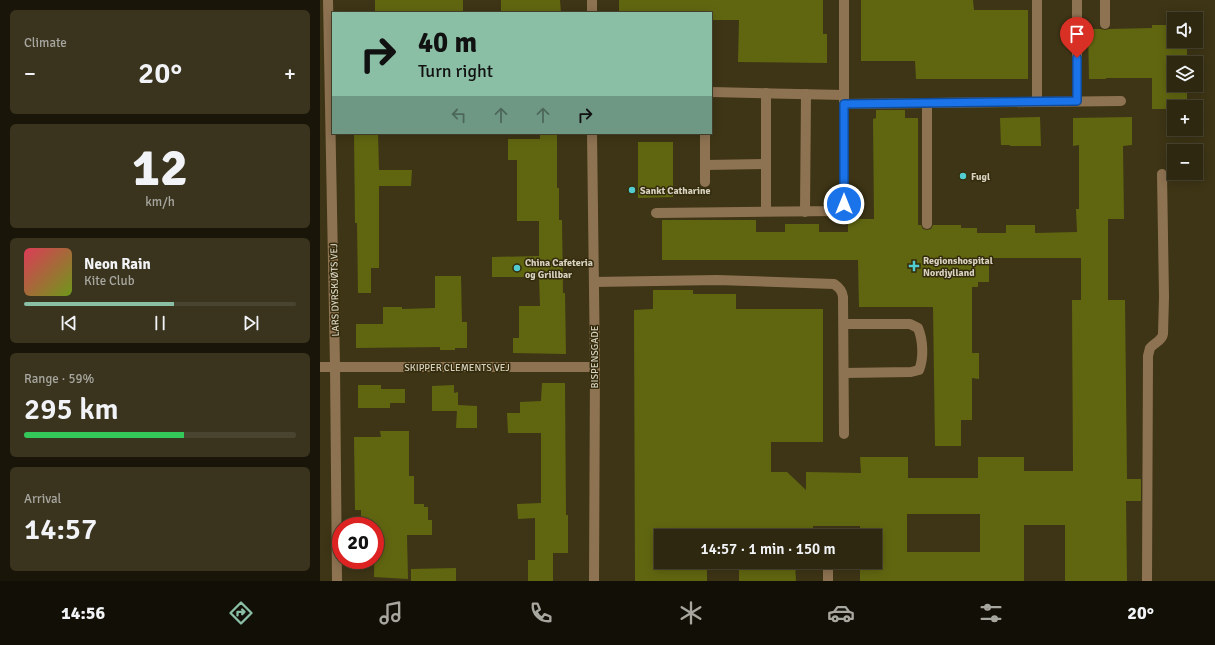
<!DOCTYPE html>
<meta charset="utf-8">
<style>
body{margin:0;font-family:Signika,sans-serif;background:#3a341e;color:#f1f3f6;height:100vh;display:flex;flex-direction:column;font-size:15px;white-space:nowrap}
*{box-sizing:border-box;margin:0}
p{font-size:13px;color:#a7a69f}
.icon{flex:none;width:22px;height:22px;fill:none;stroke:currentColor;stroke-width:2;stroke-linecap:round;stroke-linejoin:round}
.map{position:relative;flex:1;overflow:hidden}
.side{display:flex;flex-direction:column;gap:10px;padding:10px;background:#191609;width:320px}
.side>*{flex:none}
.top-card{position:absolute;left:12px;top:12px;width:380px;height:122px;border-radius:0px;box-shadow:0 2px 10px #0003,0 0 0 1px #494430;background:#8abfa5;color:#111;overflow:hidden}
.buttons{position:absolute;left:847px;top:12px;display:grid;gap:8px}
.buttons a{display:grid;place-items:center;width:36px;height:36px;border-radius:0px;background:#2e2810;box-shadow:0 2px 10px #0003,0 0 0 1px #494430;font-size:20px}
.speed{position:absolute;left:12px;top:517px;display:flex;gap:8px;font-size:20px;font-weight:700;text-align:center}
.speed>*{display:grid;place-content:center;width:52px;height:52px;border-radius:50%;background:#2e2810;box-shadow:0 2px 10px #0003,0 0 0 1px #494430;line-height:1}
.speed .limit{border:6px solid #d22;background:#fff;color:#111}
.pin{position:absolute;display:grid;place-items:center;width:34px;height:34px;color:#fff;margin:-41px -17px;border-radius:50% 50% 50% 0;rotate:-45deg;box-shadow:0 0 4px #0007}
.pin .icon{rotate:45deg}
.me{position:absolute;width:44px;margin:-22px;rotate:0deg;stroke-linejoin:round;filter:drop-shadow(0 0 3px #0008)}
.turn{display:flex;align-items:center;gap:14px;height:84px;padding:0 20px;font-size:18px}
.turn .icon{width:52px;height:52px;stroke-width:2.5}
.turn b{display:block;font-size:28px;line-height:34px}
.lanes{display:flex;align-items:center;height:38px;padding:0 20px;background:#0003;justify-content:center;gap:20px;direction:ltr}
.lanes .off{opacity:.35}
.big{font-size:30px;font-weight:600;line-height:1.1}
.side .tile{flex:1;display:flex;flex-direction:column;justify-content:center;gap:6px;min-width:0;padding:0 14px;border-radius:6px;background:#3a341e}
.side .dial{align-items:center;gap:0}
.dial b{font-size:52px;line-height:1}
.song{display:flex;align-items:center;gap:12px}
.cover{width:48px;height:48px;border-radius:6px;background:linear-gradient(135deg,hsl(350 70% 55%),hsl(80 70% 35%))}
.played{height:4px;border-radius:2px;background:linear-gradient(90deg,#8abfa5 55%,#494430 55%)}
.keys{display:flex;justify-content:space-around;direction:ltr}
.heat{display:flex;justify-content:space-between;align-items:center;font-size:22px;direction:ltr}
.charge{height:6px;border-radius:3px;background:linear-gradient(90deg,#34c759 59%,#494430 0)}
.trip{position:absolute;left:334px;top:529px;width:228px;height:40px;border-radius:0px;background:#2e2810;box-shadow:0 2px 10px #0003,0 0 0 1px #494430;font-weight:600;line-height:40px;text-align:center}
.dock{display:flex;height:64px;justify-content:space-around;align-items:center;background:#121006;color:#a7a69f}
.dock .icon{width:28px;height:28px}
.dock .active{color:#8abfa5}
.dock b{font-size:18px;color:#f1f3f6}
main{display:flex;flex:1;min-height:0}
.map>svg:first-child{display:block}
.building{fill:#606610;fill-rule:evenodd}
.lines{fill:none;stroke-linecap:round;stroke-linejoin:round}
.minor{stroke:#8e7352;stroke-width:10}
.route-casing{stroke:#114b97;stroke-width:10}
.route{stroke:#1a73e8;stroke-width:7}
.poi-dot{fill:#52ccd0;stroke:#342b0c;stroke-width:1.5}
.labels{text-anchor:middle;stroke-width:3;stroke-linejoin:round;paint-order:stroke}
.poi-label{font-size:10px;font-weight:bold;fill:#d8d2c1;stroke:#342b0c;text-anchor:start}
.street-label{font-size:10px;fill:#d8d2c1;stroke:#342b0c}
</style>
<main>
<section class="side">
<div class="tile"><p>Climate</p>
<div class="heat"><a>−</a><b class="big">20°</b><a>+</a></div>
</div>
<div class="tile dial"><b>12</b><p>km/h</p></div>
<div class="tile">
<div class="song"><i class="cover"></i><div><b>Neon Rain</b><p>Kite Club</p></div></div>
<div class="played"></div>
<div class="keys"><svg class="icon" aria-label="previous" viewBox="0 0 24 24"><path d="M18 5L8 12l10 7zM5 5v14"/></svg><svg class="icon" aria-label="pause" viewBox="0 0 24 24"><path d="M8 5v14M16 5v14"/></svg><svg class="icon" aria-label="next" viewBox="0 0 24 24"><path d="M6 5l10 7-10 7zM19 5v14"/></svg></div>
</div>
<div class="tile"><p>Range · 59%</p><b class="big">295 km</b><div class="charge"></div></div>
<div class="tile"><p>Arrival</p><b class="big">14:57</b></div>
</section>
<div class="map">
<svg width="895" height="581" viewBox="0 0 895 581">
<rect width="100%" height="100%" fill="#3e3516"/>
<g class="building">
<rect x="55" y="0" width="88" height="13"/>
<path d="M 181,0 L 240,0 L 241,13 L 181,13 Z"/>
<path d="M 299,0 L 503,0 L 503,34 L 507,34 L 507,63 L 418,62 L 419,20 L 391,20 L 391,13 L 299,13 Z"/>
<path d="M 541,0 L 653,0 L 654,10 L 708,10 L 708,79 L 596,79 L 595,61 L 541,61 Z"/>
<path d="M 832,25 L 854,25 L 854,41 L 867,41 L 867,63 L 854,63 L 854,85 L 867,85 L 867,107 L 854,107 L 854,109 L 832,109 L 832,78 L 786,78 L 786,79 L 769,79 L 768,29 L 781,29 L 785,30 L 789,29 L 832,28 Z"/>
<path d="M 556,110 L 585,110 L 585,118 L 598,118 L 598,225 L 601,225 L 603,229 L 607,230 L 611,229 L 613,225 L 641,225 L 641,228 L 657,228 L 657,233 L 686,233 L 686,225 L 715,225 L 715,233 L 757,232 L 756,209 L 759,209 L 759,145 L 753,146 L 753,118 L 812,117 L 812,145 L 803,146 L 804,219 L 788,219 L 788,300 L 805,300 L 807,479 L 821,479 L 821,501 L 806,501 L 807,581 L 745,581 L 745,525 L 704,525 L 704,581 L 540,581 L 540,562 L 555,562 L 555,536 L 540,536 L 540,526 L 493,526 L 493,536 L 341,536 L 341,562 L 387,562 L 387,581 L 315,581 L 314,310 L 333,309 L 333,290 L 373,290 L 373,294 L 416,294 L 416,309 L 503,309 L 503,442 L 451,442 L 451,472 L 467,472 L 486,490 L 486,472 L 541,473 L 540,457 L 588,457 L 588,478 L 658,478 L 658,457 L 704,457 L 704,471 L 753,471 L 752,300 L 761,300 L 761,258 L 669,258 L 669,282 L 658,282 L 658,287 L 652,287 L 652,353 L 659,353 L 659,379 L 652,378 L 652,420 L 641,420 L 641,446 L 615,446 L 613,307 L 539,307 L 538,260 L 342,260 L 342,220 L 436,220 L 436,232 L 465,232 L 465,224 L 499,224 L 499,232 L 528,232 L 528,219 L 554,219 L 553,119 L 556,118 ZM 587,514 L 660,514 L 660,552 L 587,552 Z"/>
<path d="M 720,117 L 721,146 L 690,146 L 690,145 L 681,145 L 680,118 Z"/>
<path d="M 34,133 L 58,133 L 59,170 L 92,170 L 91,186 L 59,186 L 59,268 L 51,268 L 51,293 L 38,293 L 37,223 L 35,223 Z"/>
<path d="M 220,133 L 237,133 L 237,188 L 239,188 L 239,220 L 242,220 L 243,293 L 245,293 L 246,354 L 193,353 L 193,338 L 199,338 L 199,306 L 220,306 L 219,277 L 172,277 L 172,257 L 219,256 L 219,221 L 197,221 L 197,160 L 188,160 L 188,139 L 220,139 Z"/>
<path d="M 318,142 L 353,142 L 353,197 L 318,198 Z"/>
<path d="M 115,276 L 141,276 L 142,322 L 147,322 L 147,348 L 135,348 L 135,350 L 120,350 L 120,347 L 36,348 L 36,324 L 63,324 L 63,307 L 82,307 L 82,309 L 115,308 Z"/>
<path d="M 222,383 L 245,383 L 246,515 L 248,515 L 248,553 L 233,553 L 233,581 L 208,581 L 208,560 L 215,560 L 215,518 L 198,519 L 197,504 L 221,503 L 221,433 L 188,433 L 187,413 L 200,413 L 200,402 L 221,401 Z"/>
<path d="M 38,385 L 61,385 L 61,389 L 85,389 L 85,403 L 70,403 L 70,408 L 38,408 Z"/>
<path d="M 134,385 L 134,393 L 138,392 L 138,405 L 157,406 L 157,428 L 136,428 L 137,411 L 112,411 L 112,386 Z"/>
<path d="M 60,431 L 89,431 L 89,476 L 94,476 L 94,504 L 104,504 L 104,507 L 108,507 L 108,520 L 112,520 L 112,535 L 87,535 L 88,579 L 54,577 L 55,526 L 41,526 L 41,510 L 35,510 L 34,437 L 61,437 Z"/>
<path d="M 419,562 L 475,562 L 476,581 L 419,581 Z"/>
<path d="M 136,568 L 136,581 L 91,581 L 91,569 Z"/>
</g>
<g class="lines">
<g class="minor">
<path d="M 8,0 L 15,366 L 17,581"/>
<path d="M 757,0 L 757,101"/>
<path d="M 785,0 L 785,24"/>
<path d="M 272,13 L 272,0"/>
<path d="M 391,92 L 524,95"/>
<path d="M 717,102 L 717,0"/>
<path d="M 607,103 L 607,224"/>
<path d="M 524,104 L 801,101"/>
<path d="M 272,133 L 275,367 L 274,581"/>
<path d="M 385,165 L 446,164"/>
<path d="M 385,182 L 385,133"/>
<path d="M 446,211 L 446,93"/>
<path d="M 485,212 L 486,94"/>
<path d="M 336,213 L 516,211 L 521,209 L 524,204 L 524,0"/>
<path d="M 274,282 L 397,280 L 514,284 C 520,288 522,291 523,297 L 524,434"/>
<path d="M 524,324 L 590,324 L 598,328 C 603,340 604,358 599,370 L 591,372 L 524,373"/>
<path d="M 0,367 L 275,367"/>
<path d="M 508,562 L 508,581"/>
<path d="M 827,581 L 828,356 L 830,348 C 834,343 842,341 843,334 L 844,297 L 842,174"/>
</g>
</g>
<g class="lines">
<g class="route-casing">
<path id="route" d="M 524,204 L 524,104 L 757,101 L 757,58"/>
</g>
<use href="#route" class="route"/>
</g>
<g class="poi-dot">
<circle cx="643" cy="176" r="4"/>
<circle cx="312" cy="190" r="4"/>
<path d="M592 260h4v4h4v4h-4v4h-4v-4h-4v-4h4z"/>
<circle cx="197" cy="268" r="4"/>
</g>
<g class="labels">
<g class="poi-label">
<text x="651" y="180">Fugl</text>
<text x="320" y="194">Sankt Catharine</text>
<text x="603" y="264">Regionshospital<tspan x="603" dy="12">Nordjylland</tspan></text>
<text x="205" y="266">China Cafeteria<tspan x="205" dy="12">og Grillbar</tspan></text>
</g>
<g class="street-label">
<text transform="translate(14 290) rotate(-91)" y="4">LARS DYRSKJØTS VEJ</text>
<text transform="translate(274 357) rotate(-90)" y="4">BISPENSGADE</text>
<text x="137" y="371">SKIPPER CLEMENTS VEJ</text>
</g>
</g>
</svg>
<div class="buttons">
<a><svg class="icon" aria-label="sound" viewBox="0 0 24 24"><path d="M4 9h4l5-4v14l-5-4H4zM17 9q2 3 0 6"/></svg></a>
<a><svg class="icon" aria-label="layers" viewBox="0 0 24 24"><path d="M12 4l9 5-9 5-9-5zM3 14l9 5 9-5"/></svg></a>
<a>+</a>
<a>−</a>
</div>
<div class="speed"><div class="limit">20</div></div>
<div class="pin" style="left:757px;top:58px;background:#d93025"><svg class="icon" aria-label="arrive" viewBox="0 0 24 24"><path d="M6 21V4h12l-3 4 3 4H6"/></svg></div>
<svg class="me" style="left:524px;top:204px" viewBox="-20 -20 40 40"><circle r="17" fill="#1a73e8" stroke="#fff" stroke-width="3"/><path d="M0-11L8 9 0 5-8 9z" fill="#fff"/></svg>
<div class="trip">14:57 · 1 min · 150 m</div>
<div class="top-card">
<div class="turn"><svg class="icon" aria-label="right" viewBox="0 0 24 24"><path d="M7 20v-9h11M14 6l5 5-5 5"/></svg><div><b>40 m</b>Turn right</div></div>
<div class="lanes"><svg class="icon off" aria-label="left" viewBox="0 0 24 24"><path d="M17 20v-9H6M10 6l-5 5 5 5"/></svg><svg class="icon off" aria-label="ahead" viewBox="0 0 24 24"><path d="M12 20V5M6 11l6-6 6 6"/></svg><svg class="icon off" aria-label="ahead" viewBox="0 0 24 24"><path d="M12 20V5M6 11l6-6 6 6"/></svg><svg class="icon" aria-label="right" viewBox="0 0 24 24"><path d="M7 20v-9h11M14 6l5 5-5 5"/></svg></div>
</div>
</div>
</main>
<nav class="dock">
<b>14:56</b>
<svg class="icon active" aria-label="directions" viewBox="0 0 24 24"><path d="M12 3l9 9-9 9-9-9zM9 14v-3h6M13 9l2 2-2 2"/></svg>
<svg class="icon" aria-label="music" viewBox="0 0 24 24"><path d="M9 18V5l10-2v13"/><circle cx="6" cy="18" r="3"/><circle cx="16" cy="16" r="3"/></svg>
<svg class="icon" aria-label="phone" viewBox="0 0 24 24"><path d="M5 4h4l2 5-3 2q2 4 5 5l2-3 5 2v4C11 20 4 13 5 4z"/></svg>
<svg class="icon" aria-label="climate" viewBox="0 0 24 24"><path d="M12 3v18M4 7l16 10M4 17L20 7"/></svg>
<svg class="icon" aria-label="car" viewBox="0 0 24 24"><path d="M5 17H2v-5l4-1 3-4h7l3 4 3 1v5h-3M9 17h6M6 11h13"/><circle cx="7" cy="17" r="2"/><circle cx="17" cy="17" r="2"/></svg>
<svg class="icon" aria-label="filters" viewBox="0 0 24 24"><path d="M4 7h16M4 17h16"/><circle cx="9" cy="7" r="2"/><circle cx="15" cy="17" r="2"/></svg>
<b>20°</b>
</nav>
